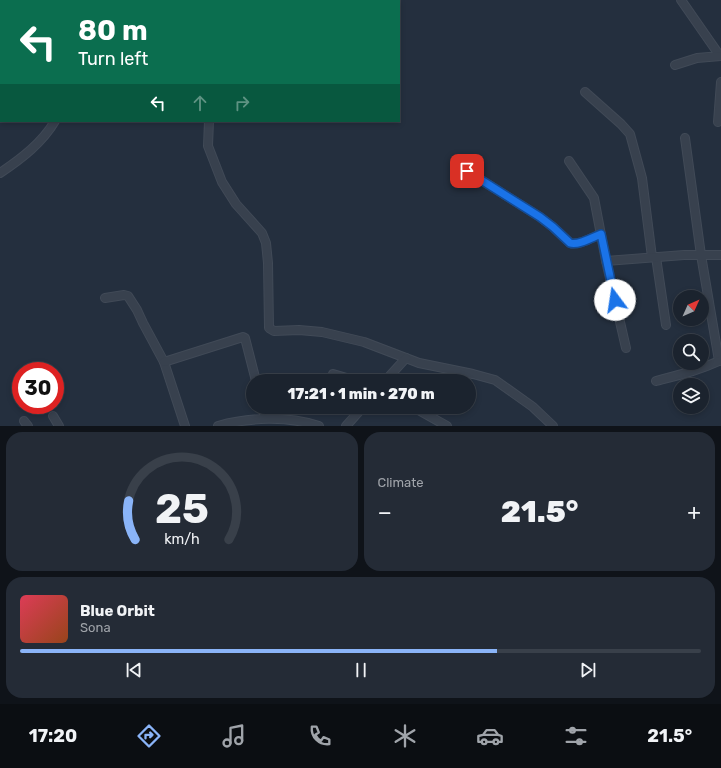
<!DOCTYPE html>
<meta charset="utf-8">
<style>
body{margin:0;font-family:Rubik,sans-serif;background:#242b36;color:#f1f3f6;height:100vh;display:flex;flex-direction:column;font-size:15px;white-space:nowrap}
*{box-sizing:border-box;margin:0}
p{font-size:13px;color:#a0a4aa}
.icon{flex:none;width:22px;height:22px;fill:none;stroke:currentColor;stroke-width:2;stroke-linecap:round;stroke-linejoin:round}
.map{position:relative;height:426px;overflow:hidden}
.sheet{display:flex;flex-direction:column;gap:6px;padding:6px;background:#0f1319;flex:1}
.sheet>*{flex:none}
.top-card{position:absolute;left:0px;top:0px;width:400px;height:122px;box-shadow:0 2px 6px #0003,0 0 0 1px #39404a;background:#0b6e4f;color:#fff;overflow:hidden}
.needle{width:26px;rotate:45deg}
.fabs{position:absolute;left:673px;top:290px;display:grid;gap:8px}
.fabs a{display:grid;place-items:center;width:36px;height:36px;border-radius:50%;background:#1b232e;box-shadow:0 2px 6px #0003,0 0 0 1px #39404a;font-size:20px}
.speed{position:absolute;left:12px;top:362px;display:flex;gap:8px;font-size:20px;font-weight:700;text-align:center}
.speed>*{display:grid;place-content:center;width:52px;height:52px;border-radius:50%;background:#1b232e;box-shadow:0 2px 6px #0003,0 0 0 1px #39404a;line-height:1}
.speed .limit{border:6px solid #d22;background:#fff;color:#111}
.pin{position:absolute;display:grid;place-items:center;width:34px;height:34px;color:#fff;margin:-17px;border-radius:8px;box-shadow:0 2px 6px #0006}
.me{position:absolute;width:44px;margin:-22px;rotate:346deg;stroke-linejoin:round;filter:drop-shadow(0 0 3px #0008)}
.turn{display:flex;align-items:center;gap:14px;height:84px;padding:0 12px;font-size:18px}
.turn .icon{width:52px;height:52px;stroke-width:2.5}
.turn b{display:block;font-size:28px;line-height:34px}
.lanes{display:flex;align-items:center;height:38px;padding:0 12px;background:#0003;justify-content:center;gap:20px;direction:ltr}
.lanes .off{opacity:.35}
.big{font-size:30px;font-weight:800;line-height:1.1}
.sheet .card{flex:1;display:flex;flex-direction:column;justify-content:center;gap:6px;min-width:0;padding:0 14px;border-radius:16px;background:#242b36}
.sheet .dial{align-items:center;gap:0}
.dial svg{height:104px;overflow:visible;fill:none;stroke:#39404a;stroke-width:7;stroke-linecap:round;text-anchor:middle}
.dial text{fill:#f1f3f6;stroke:none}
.song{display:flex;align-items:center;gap:12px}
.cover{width:48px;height:48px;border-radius:6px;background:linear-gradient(135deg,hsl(350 70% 55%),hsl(20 70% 35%))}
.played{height:4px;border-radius:2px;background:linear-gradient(90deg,#8ab4f8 70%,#39404a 70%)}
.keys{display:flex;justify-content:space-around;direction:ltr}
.heat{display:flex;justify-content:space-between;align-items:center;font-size:22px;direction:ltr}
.sheet .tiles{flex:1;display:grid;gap:6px;grid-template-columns:1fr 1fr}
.card:last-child{grid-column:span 2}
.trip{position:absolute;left:246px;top:374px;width:230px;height:40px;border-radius:20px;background:#1b232e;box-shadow:0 2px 6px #0003,0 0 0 1px #39404a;font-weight:800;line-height:40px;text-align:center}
.tabs{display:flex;height:64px;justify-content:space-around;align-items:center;background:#0b0e12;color:#a0a4aa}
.tabs .icon{width:28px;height:28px}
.tabs .active{color:#8ab4f8}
.tabs b{font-size:18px;color:#f1f3f6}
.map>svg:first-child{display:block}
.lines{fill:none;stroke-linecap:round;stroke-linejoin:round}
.minor-casing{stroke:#414a57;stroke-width:10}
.minor{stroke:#38414e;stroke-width:8}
.route-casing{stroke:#114b97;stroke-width:10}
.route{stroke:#1a73e8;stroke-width:7}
</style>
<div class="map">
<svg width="721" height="426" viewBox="0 0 721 426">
<rect width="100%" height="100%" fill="#242f3e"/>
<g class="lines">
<g class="minor-casing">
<g id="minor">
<path d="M 243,0 L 245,1"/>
<path d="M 681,0 L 720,56"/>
<path d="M 36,1 L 37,0"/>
<path d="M 108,1 L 109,0"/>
<path d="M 221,1 L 221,0"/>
<path d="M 356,1 L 358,0"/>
<path d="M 0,21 L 1,21"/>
<path d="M 675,65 L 697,58 L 721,56"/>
<path d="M 585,92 L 621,124 L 630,134 L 642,178 L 652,257"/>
<path d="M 209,121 L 208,146 L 222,182 L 236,204 L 262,233 L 266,243 L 268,263 L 269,328 L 274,331 L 299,330 L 322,332 L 364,342 L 419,363 L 473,374 L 495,380 L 533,407 L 553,426"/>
<path d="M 718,122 L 721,82"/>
<path d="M 685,138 L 701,255 L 719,361"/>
<path d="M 569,161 L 594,198 L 606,261 L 626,348"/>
<path d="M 467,171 L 540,217 L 553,227 L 570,243 C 578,246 593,237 601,234"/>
<path d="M 0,173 C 21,159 42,143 55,121"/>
<path d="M 656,257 L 666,325"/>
<path d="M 606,261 L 684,255 L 721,255"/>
<path d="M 105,298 L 124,295 L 128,296 L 137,310 L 143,323 L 164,362 L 185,426"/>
<path d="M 164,362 L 243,337 L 245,338 L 256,381"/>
<path d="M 333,374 L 357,381"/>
<path d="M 385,381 L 406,358"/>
<path d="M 656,381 C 679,375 700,370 721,360"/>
<path d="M 262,407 L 265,418"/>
<path d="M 413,407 L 447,426"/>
<path d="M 53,416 L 59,426"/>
<path d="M 24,421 L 28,426"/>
<path d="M 218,426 C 250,417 287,416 319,426"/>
<path d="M 346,426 L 363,407"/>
</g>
</g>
<use href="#minor" class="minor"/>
</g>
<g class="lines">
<g class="route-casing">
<path id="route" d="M 467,171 L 540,217 L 553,227 L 570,243 C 578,246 593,237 601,234 L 615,300"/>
</g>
<use href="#route" class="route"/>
</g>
</svg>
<div class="fabs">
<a><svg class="needle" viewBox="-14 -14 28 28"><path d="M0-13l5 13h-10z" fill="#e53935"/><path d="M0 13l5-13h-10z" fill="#a0a4aa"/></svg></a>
<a><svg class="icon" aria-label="search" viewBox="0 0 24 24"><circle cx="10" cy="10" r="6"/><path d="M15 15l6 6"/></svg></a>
<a><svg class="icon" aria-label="layers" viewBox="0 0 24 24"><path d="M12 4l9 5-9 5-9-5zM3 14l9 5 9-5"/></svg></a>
</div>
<div class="speed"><div class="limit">30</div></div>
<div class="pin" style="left:467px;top:171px;background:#d93025"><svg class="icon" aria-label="arrive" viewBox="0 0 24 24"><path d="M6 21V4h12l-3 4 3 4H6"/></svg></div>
<svg class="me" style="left:615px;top:300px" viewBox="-20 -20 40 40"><circle r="19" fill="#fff"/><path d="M0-13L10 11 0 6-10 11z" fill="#1a73e8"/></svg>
<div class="trip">17:21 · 1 min · 270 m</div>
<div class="top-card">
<div class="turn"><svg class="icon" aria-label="left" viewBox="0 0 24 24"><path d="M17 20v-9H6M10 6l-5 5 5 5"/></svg><div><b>80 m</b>Turn left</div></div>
<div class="lanes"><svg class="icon" aria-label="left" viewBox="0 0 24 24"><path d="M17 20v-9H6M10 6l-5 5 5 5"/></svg><svg class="icon off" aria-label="ahead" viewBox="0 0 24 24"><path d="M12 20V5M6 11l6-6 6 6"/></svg><svg class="icon off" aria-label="right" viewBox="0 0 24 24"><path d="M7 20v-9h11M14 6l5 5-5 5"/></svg></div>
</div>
</div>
<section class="sheet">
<div class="tiles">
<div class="card dial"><svg viewBox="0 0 100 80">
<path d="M14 69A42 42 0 1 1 86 69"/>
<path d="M14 69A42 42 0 0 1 9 39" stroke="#8ab4f8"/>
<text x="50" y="56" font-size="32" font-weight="700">25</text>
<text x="50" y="72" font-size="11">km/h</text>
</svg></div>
<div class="card"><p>Climate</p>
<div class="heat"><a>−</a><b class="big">21.5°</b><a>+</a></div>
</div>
<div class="card">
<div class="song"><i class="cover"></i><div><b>Blue Orbit</b><p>Sona</p></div></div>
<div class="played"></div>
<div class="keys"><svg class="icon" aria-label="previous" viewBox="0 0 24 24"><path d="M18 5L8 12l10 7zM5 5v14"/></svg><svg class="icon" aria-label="pause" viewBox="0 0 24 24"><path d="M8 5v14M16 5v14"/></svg><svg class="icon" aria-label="next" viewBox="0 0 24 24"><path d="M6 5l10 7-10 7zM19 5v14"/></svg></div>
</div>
</div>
</section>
<nav class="tabs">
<b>17:20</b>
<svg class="icon active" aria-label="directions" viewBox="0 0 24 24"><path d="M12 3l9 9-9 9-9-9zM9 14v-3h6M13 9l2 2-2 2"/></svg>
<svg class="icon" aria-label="music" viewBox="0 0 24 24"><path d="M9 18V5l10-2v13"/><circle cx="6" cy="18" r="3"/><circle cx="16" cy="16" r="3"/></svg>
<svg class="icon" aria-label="phone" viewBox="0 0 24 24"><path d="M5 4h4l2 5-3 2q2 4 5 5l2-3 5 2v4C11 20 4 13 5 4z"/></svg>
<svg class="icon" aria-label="climate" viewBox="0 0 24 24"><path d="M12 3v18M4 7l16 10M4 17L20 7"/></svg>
<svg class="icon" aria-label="car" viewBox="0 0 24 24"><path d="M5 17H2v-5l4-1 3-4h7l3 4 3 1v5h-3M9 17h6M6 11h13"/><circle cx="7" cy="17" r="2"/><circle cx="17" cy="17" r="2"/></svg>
<svg class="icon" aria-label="filters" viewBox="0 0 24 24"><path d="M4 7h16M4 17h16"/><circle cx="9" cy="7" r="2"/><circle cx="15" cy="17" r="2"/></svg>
<b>21.5°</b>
</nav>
